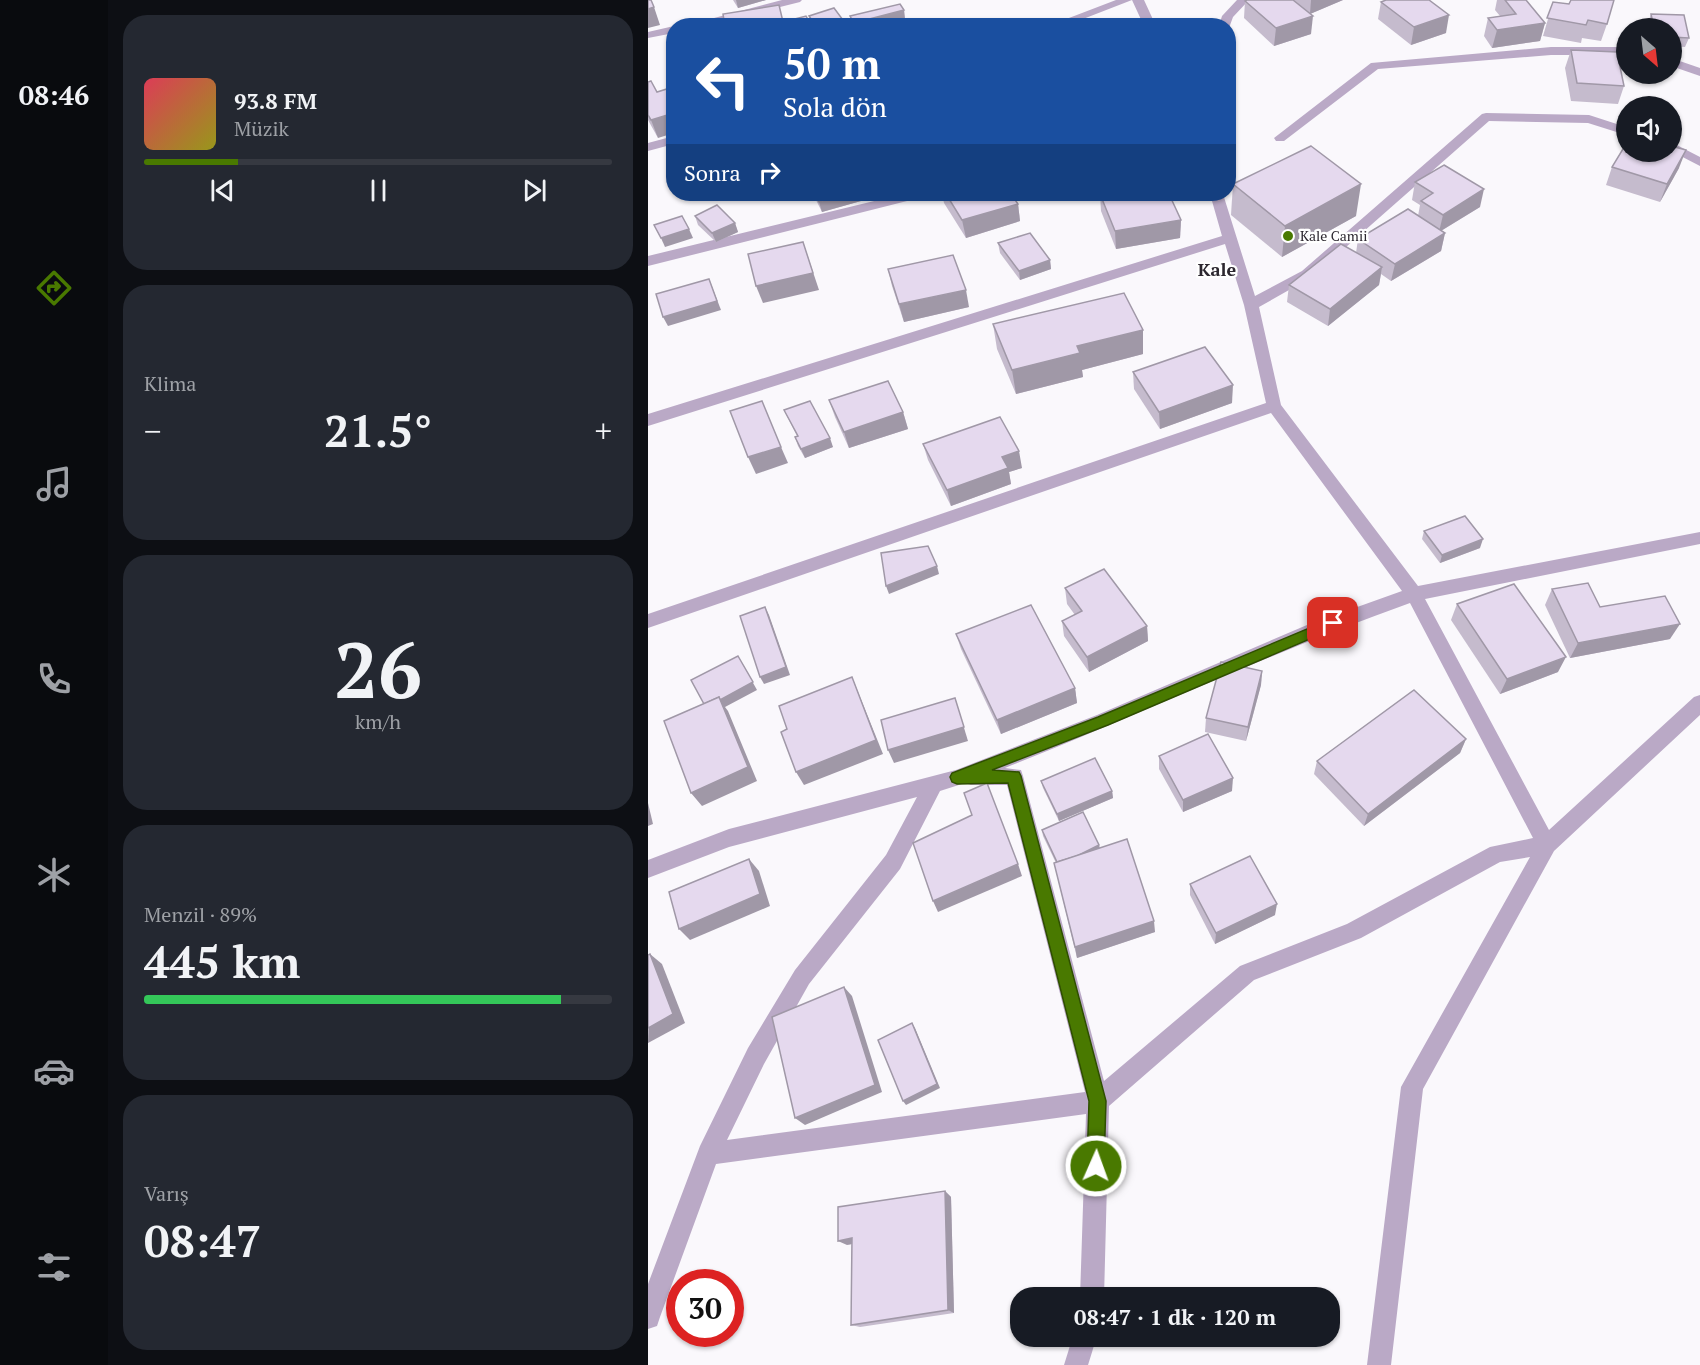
<!DOCTYPE html>
<html lang="tr">
<meta charset="utf-8">
<style>
body{margin:0;font-family:"PT Serif",serif;background:#242831;color:#f1f3f6;height:100vh;display:flex;flex-direction:column;font-size:22px;white-space:nowrap}
*{box-sizing:border-box;margin:0}
p{font-size:20px;color:#9ea1a6}
.icon{flex:none;width:33px;height:33px;fill:none;stroke:currentColor;stroke-width:2;stroke-linecap:round;stroke-linejoin:round}
.map{position:relative;flex:1;overflow:hidden}
.side{display:flex;flex-direction:column;gap:15px;padding:15px;background:#0d0f14;width:540px}
.side>*{flex:none}
.hud{position:absolute;left:18px;top:18px;width:570px;height:183px;border-radius:24px;box-shadow:0 2px 4px #0004;background:#1a4fa0;color:#fff;overflow:hidden}
.needle{width:39px;rotate:152deg}
.controls{position:absolute;left:968px;top:18px;display:grid;gap:12px}
.controls a{display:grid;place-items:center;width:66px;height:66px;border-radius:50%;background:#171b24;box-shadow:0 2px 4px #0004;font-size:30px}
.speed{position:absolute;left:18px;top:1269px;display:flex;gap:12px;font-size:30px;font-weight:700;text-align:center}
.speed>*{display:grid;place-content:center;width:78px;height:78px;border-radius:50%;background:#171b24;box-shadow:0 2px 4px #0004;line-height:1}
.speed .limit{border:9px solid #d22;background:#fff;color:#111}
.pin{position:absolute;display:grid;place-items:center;width:51px;height:51px;color:#fff;margin:-26px;border-radius:12px;box-shadow:0 3px 9px #0006}
.me{position:absolute;width:66px;margin:-33px;rotate:2deg;stroke-linejoin:round;filter:drop-shadow(0 0 4px #0008)}
.turn{display:flex;align-items:center;gap:21px;height:126px;padding:0 18px;font-size:27px}
.turn .icon{width:78px;height:78px;stroke-width:2.5}
.turn b{display:block;font-size:42px;line-height:51px}
.then{display:flex;align-items:center;height:57px;padding:0 18px;background:#0003;gap:12px;font-size:22px}
.big{font-size:45px;font-weight:800;line-height:1.1}
.side .card{flex:1;display:flex;flex-direction:column;justify-content:center;gap:9px;min-width:0;padding:0 21px;border-radius:24px;background:#242831}
.side .dial{align-items:center;gap:0}
.dial b{font-size:78px;line-height:1}
.song{display:flex;align-items:center;gap:18px}
.cover{width:72px;height:72px;border-radius:9px;background:linear-gradient(135deg,hsl(350 70% 55%),hsl(60 70% 35%))}
.played{height:6px;border-radius:3px;background:linear-gradient(90deg,#497900 20%,#363941 20%)}
.keys{display:flex;justify-content:space-around;direction:ltr}
.heat{display:flex;justify-content:space-between;align-items:center;font-size:33px;direction:ltr}
.charge{height:9px;border-radius:4px;background:linear-gradient(90deg,#34c759 89%,#363941 0)}
.trip{position:absolute;left:362px;top:1287px;width:330px;height:60px;border-radius:24px;background:#171b24;box-shadow:0 2px 4px #0004;font-weight:800;line-height:60px;text-align:center}
main{display:flex;flex:1;min-height:0}
.dock{display:flex;flex-direction:column;width:108px;justify-content:space-around;align-items:center;background:#090b0e;color:#9ea1a6}
.dock .icon{width:42px;height:42px}
.dock .on{color:#497900}
.dock b{font-size:27px;color:#f1f3f6}
.map>svg:first-child{display:block}
.lines{fill:none;stroke-linecap:round;stroke-linejoin:round}
.minor{fill:#baa9c6;fill-rule:evenodd}
.wall{fill:#c5bbcd}
.shaded-wall{fill:#a098a7}
.building{fill:#e5d9ee;stroke:#a098a7;stroke-width:1.5}
.route{fill:#497900;stroke:#2f4f00;stroke-width:1.5}
.poi-dot{fill:#497900;stroke:#fff;stroke-width:2}
.labels{text-anchor:middle;stroke-width:4.5;stroke-linejoin:round;paint-order:stroke}
.far-poi-label{font-size:14px;fill:#2c272f;stroke:#fff;text-anchor:start}
.far-district-label{font-size:18px;font-weight:bold;fill:#2c272f;stroke:#fff}
</style>
<main>
<nav class="dock">
<b>08:46</b>
<svg class="icon on" aria-label="directions" viewBox="0 0 24 24"><path d="M12 3l9 9-9 9-9-9zM9 14v-3h6M13 9l2 2-2 2"/></svg>
<svg class="icon" aria-label="music" viewBox="0 0 24 24"><path d="M9 18V5l10-2v13"/><circle cx="6" cy="18" r="3"/><circle cx="16" cy="16" r="3"/></svg>
<svg class="icon" aria-label="phone" viewBox="0 0 24 24"><path d="M5 4h4l2 5-3 2q2 4 5 5l2-3 5 2v4C11 20 4 13 5 4z"/></svg>
<svg class="icon" aria-label="climate" viewBox="0 0 24 24"><path d="M12 3v18M4 7l16 10M4 17L20 7"/></svg>
<svg class="icon" aria-label="car" viewBox="0 0 24 24"><path d="M5 17H2v-5l4-1 3-4h7l3 4 3 1v5h-3M9 17h6M6 11h13"/><circle cx="7" cy="17" r="2"/><circle cx="17" cy="17" r="2"/></svg>
<svg class="icon" aria-label="filters" viewBox="0 0 24 24"><path d="M4 7h16M4 17h16"/><circle cx="9" cy="7" r="2"/><circle cx="15" cy="17" r="2"/></svg>
</nav>
<section class="side">
<div class="card">
<div class="song"><i class="cover"></i><div><b>93.8 FM</b><p>Müzik</p></div></div>
<div class="played"></div>
<div class="keys"><svg class="icon" aria-label="previous" viewBox="0 0 24 24"><path d="M18 5L8 12l10 7zM5 5v14"/></svg><svg class="icon" aria-label="pause" viewBox="0 0 24 24"><path d="M8 5v14M16 5v14"/></svg><svg class="icon" aria-label="next" viewBox="0 0 24 24"><path d="M6 5l10 7-10 7zM19 5v14"/></svg></div>
</div>
<div class="card"><p>Klima</p>
<div class="heat"><a>−</a><b class="big">21.5°</b><a>+</a></div>
</div>
<div class="card dial"><b>26</b><p>km/h</p></div>
<div class="card"><p>Menzil · 89%</p><b class="big">445 km</b><div class="charge"></div></div>
<div class="card"><p>Varış</p><b class="big">08:47</b></div>
</section>
<div class="map">
<svg width="1052" height="1365" viewBox="0 0 1052 1365">
<rect width="100%" height="100%" fill="#faf8fc"/>
<g class="lines">
<g class="minor">
<path d="M 134,0 L 154,0 L 152,2 L 57,26 L 36,26 Z"/>
<path d="M 468,0 L 496,0 L 508,26 L 496,26 L 484,0 L 417,26 L 400,26 Z"/>
<path d="M 589,0 L 601,0 L 585,17 L 581,28 L 580,26 L 571,26 L 574,16 Z"/>
<path d="M 26,26 L 26,33 L 0,38 L 0,32 Z"/>
<path d="M 903,47 L 978,47 L 978,55 L 903,55 L 730,69 L 636,141 L 628,141 L 626,138 L 723,63 Z"/>
<path d="M 1023,58 L 1052,68 L 1052,76 L 1023,66 Z"/>
<path d="M 838,113 L 941,115 L 978,127 L 978,135 L 940,123 L 841,121 L 664,277 L 611,307 L 633,405 L 770,586 L 1052,532 L 1052,544 L 777,599 L 901,830 L 1046,697 L 1052,695 L 1052,715 L 906,851 L 775,1089 L 743,1365 L 719,1365 L 753,1087 L 882,857 L 852,862 L 713,938 L 606,980 L 461,1106 L 456,1298 L 432,1298 L 438,1114 L 68,1164 L 12,1317 L 9,1326 L 0,1329 L 0,1284 L 52,1146 L 100,1048 L 147,970 L 238,855 L 269,797 L 81,847 L 0,878 L 0,860 L 81,829 L 308,770 L 449,715 L 659,625 L 754,591 L 623,413 L 0,628 L 0,614 L 618,403 L 596,305 L 577,244 L 0,426 L 0,414 L 574,236 L 562,194 L 575,194 L 607,296 L 654,271 L 834,114 ZM 762,603 L 885,838 L 842,847 L 699,924 L 592,966 L 456,1081 L 375,776 L 373,770 L 357,768 C 493,714 624,652 762,603 ZM 317,783 L 323,785 L 359,785 L 437,1092 L 79,1140 L 116,1064 L 161,984 L 252,869 L 292,791 Z"/>
<path d="M 26,136 L 26,144 L 0,151 L 0,143 Z"/>
<path d="M 1023,142 L 1052,157 L 1052,166 L 1023,151 Z"/>
<path d="M 255,194 L 277,194 L 275,197 L 0,266 L 0,256 Z"/>
<path d="M 425,1336 L 449,1336 L 440,1365 L 416,1365 Z"/>
</g>
</g>
<g class="wall">
<path d="M 85,0 L 118,0 L 90,8 Z"/>
<path d="M 599,0 L 695,0 L 662,14 L 663,34 L 626,46 L 596,18 L 597,1 Z"/>
<path d="M 849,0 L 878,0 L 897,23 L 892,41 L 844,48 L 836,36 L 840,18 L 852,16 L 847,10 Z"/>
<path d="M 733,2 L 798,33 L 763,45 L 730,19 Z"/>
<path d="M 905,2 L 959,24 L 953,41 L 934,38 L 933,43 L 895,36 Z"/>
<path d="M 256,10 L 257,20 L 234,26 L 204,26 L 202,16 Z"/>
<path d="M 1003,14 L 1041,38 L 1037,47 L 1023,46 L 1023,28 L 1001,28 L 1000,23 Z"/>
<path d="M 161,16 L 198,26 L 164,26 Z"/>
<path d="M 923,50 L 976,86 L 970,104 L 923,101 L 917,68 Z"/>
<path d="M 0,82 L 10,138 L 0,120 Z"/>
<path d="M 964,167 L 1031,168 L 1012,202 L 958,185 Z"/>
<path d="M 767,182 L 832,207 L 793,231 L 797,233 L 793,251 L 743,281 L 733,274 L 731,285 L 680,326 L 639,302 L 641,285 L 708,253 L 710,239 L 770,216 L 772,205 L 764,200 Z"/>
<path d="M 585,184 L 708,216 L 634,257 L 583,215 Z"/>
<path d="M 165,194 L 219,194 L 220,199 L 174,212 Z"/>
<path d="M 294,194 L 363,194 L 370,204 L 372,221 L 318,238 L 296,203 Z"/>
<path d="M 452,194 L 533,220 L 532,238 L 468,249 L 453,211 Z"/>
<path d="M 47,216 L 87,223 L 90,232 L 68,242 L 50,225 Z"/>
<path d="M 350,243 L 402,260 L 403,269 L 372,280 L 352,253 Z"/>
<path d="M 240,269 L 321,307 L 256,322 L 244,286 Z"/>
<path d="M 345,324 L 495,330 L 495,354 L 434,370 L 435,377 L 368,394 L 349,349 Z"/>
<path d="M 485,372 L 584,403 L 512,429 L 486,389 Z"/>
<path d="M 181,400 L 255,412 L 260,429 L 201,448 L 187,417 Z"/>
<path d="M 136,410 L 185,447 L 157,458 L 150,446 L 147,437 L 149,436 Z"/>
<path d="M 275,444 L 374,468 L 361,472 L 363,484 L 303,506 L 280,460 Z"/>
<path d="M 776,531 L 832,548 L 792,563 L 774,539 Z"/>
<path d="M 417,588 L 499,626 L 500,641 L 441,672 L 416,636 L 414,621 L 427,615 L 419,604 Z"/>
<path d="M 904,589 L 952,607 L 1022,639 L 922,658 L 897,605 Z"/>
<path d="M 809,604 L 910,672 L 852,694 L 803,620 Z"/>
<path d="M 308,634 L 427,688 L 429,703 L 353,734 L 313,649 Z"/>
<path d="M 614,671 L 613,685 L 598,741 L 557,732 L 558,718 Z"/>
<path d="M 818,739 L 812,753 L 716,826 L 666,774 L 669,761 Z"/>
<path d="M 511,756 L 584,791 L 535,812 L 511,769 Z"/>
<path d="M 393,781 L 464,791 L 465,798 L 411,821 L 395,788 Z"/>
<path d="M 394,830 L 451,845 L 452,848 L 507,932 L 429,958 L 406,863 L 408,863 L 395,836 Z"/>
<path d="M 542,884 L 627,915 L 567,944 L 542,895 Z"/>
<path d="M 297,1191 L 303,1197 L 306,1313 L 212,1327 L 203,1325 L 204,1244 L 199,1245 Z"/>
</g>
<g class="shaded-wall">
<path d="M 88,0 L 118,0 L 90,8 Z"/>
<path d="M 663,0 L 695,0 L 662,14 Z"/>
<path d="M 6,7 L 12,25 L 0,28 L 0,9 Z"/>
<path d="M 256,10 L 257,20 L 234,26 L 207,26 L 206,23 Z"/>
<path d="M 801,15 L 798,33 L 763,45 L 766,27 Z"/>
<path d="M 665,16 L 663,34 L 626,46 L 628,28 Z"/>
<path d="M 897,23 L 892,41 L 844,48 L 849,30 Z"/>
<path d="M 26,113 L 26,133 L 10,138 L 3,120 Z"/>
<path d="M 1038,150 L 1031,168 L 1012,202 L 1019,184 Z"/>
<path d="M 713,184 L 708,216 L 634,257 L 637,226 Z"/>
<path d="M 836,189 L 832,207 L 791,232 L 795,215 Z"/>
<path d="M 205,194 L 219,194 L 220,199 L 174,212 L 171,202 Z"/>
<path d="M 370,204 L 372,221 L 318,238 L 314,220 Z"/>
<path d="M 533,220 L 532,238 L 468,249 L 467,231 Z"/>
<path d="M 87,223 L 90,232 L 68,242 L 64,233 Z"/>
<path d="M 41,229 L 45,238 L 17,247 L 13,238 Z"/>
<path d="M 797,233 L 793,251 L 743,281 L 747,264 Z"/>
<path d="M 155,242 L 171,290 L 115,303 L 108,286 Z"/>
<path d="M 402,260 L 403,269 L 372,280 L 371,271 Z"/>
<path d="M 734,267 L 731,285 L 680,326 L 682,309 Z"/>
<path d="M 61,279 L 73,310 L 20,326 L 15,317 Z"/>
<path d="M 318,290 L 321,307 L 256,322 L 251,304 Z"/>
<path d="M 495,330 L 495,354 L 434,370 L 435,377 L 368,394 L 364,370 L 429,346 Z"/>
<path d="M 585,385 L 584,403 L 512,429 L 511,412 Z"/>
<path d="M 255,412 L 260,429 L 201,448 L 196,432 Z"/>
<path d="M 182,438 L 185,447 L 157,458 L 153,449 Z"/>
<path d="M 133,447 L 140,463 L 108,474 L 100,457 Z"/>
<path d="M 371,451 L 374,468 L 361,472 L 363,484 L 303,506 L 299,490 L 354,457 Z"/>
<path d="M 835,539 L 832,548 L 792,563 L 794,555 Z"/>
<path d="M 289,566 L 291,574 L 241,594 L 238,586 Z"/>
<path d="M 117,607 L 121,615 L 142,675 L 116,684 L 112,677 Z"/>
<path d="M 1032,624 L 1022,639 L 922,658 L 930,643 Z"/>
<path d="M 499,626 L 500,641 L 441,672 L 439,657 Z"/>
<path d="M 90,656 L 109,690 L 77,707 L 80,711 L 109,781 L 54,806 L 43,793 L 72,700 Z"/>
<path d="M 918,657 L 910,672 L 852,694 L 859,679 Z"/>
<path d="M 614,671 L 613,685 L 598,741 L 600,727 Z"/>
<path d="M 204,677 L 235,754 L 156,785 L 148,772 Z"/>
<path d="M 427,688 L 429,703 L 353,734 L 349,720 Z"/>
<path d="M 307,698 L 320,741 L 246,763 L 240,750 Z"/>
<path d="M 818,739 L 812,753 L 716,826 L 720,814 Z"/>
<path d="M 585,778 L 584,791 L 535,812 L 535,800 Z"/>
<path d="M 464,791 L 465,798 L 411,821 L 409,814 Z"/>
<path d="M 0,803 L 5,824 L 0,826 Z"/>
<path d="M 451,845 L 452,852 L 410,865 Z"/>
<path d="M 101,859 L 111,871 L 122,906 L 42,940 L 31,929 Z"/>
<path d="M 370,864 L 374,876 L 290,912 L 285,901 Z"/>
<path d="M 629,904 L 627,915 L 567,944 L 568,933 Z"/>
<path d="M 506,921 L 507,932 L 429,958 L 427,947 Z"/>
<path d="M 2,954 L 14,964 L 37,1023 L 0,1043 Z"/>
<path d="M 196,987 L 204,996 L 234,1092 L 157,1125 L 147,1118 Z"/>
<path d="M 264,1023 L 267,1028 L 292,1088 L 258,1105 L 255,1101 Z"/>
<path d="M 297,1191 L 303,1197 L 306,1313 L 300,1310 Z"/>
<path d="M 204,1238 L 213,1242 L 199,1245 L 190,1241 Z"/>
</g>
<g class="building">
<path d="M 0,0 L 3,0 L 6,7 L 0,9 Z"/>
<path d="M 599,0 L 645,0 L 665,16 L 628,28 L 597,1 Z"/>
<path d="M 738,0 L 781,0 L 801,15 L 766,27 L 733,2 Z"/>
<path d="M 857,0 L 878,0 L 897,23 L 849,30 L 840,18 L 868,14 Z"/>
<path d="M 923,0 L 966,0 L 959,24 L 940,20 L 938,25 L 899,18 L 905,2 L 921,4 Z"/>
<path d="M 252,4 L 256,10 L 206,23 L 202,16 Z"/>
<path d="M 131,5 L 136,26 L 77,26 L 75,14 Z"/>
<path d="M 186,8 L 198,24 L 192,26 L 168,26 L 161,16 Z"/>
<path d="M 1003,14 L 1036,15 L 1041,38 L 1023,37 L 1023,28 L 1006,28 Z"/>
<path d="M 158,16 L 163,25 L 159,26 L 142,26 L 139,21 Z"/>
<path d="M 923,50 L 969,52 L 976,86 L 929,83 Z"/>
<path d="M 3,81 L 9,92 L 22,88 L 26,95 L 26,113 L 3,120 L 0,115 L 0,82 Z"/>
<path d="M 978,144 L 978,152 L 1023,152 L 1023,146 L 1038,150 L 1019,184 L 964,167 Z"/>
<path d="M 663,146 L 713,184 L 637,226 L 585,184 Z"/>
<path d="M 796,165 L 836,189 L 795,215 L 773,201 L 785,193 L 767,182 Z"/>
<path d="M 167,194 L 205,194 L 171,202 Z"/>
<path d="M 298,194 L 363,194 L 370,204 L 314,220 Z"/>
<path d="M 452,194 L 521,194 L 533,220 L 467,231 Z"/>
<path d="M 69,205 L 87,223 L 64,233 L 47,216 Z"/>
<path d="M 760,209 L 797,233 L 747,264 L 710,239 Z"/>
<path d="M 34,216 L 41,229 L 13,238 L 6,225 Z"/>
<path d="M 382,233 L 402,260 L 371,271 L 350,243 Z"/>
<path d="M 155,242 L 165,273 L 108,286 L 100,254 Z"/>
<path d="M 693,244 L 734,267 L 682,309 L 641,285 Z"/>
<path d="M 305,255 L 318,290 L 251,304 L 240,269 Z"/>
<path d="M 61,279 L 69,301 L 15,317 L 8,294 Z"/>
<path d="M 476,293 L 495,330 L 429,346 L 432,353 L 364,370 L 345,324 Z"/>
<path d="M 557,347 L 585,385 L 511,412 L 485,372 Z"/>
<path d="M 240,381 L 255,412 L 196,432 L 181,400 Z"/>
<path d="M 114,401 L 133,447 L 100,457 L 82,411 Z"/>
<path d="M 162,401 L 182,438 L 153,449 L 147,437 L 150,436 L 136,410 Z"/>
<path d="M 352,417 L 371,451 L 354,457 L 360,468 L 299,490 L 275,444 Z"/>
<path d="M 817,516 L 835,539 L 794,555 L 776,531 Z"/>
<path d="M 280,546 L 289,566 L 238,586 L 233,553 Z"/>
<path d="M 456,569 L 499,626 L 439,657 L 414,621 L 434,611 L 417,588 Z"/>
<path d="M 940,583 L 952,607 L 1017,596 L 1032,624 L 930,643 L 904,589 Z"/>
<path d="M 866,584 L 918,657 L 859,679 L 809,604 Z"/>
<path d="M 383,605 L 427,688 L 349,720 L 308,634 Z"/>
<path d="M 117,607 L 138,667 L 112,677 L 92,616 Z"/>
<path d="M 90,656 L 105,682 L 72,700 L 71,697 L 56,704 L 43,680 Z"/>
<path d="M 573,662 L 614,671 L 600,727 L 558,718 Z"/>
<path d="M 204,677 L 228,740 L 148,772 L 133,732 L 139,729 L 131,706 Z"/>
<path d="M 766,690 L 818,739 L 720,814 L 669,761 Z"/>
<path d="M 71,697 L 100,767 L 43,793 L 16,721 Z"/>
<path d="M 307,698 L 316,727 L 240,750 L 233,720 Z"/>
<path d="M 560,734 L 585,778 L 535,800 L 511,756 Z"/>
<path d="M 447,758 L 464,791 L 409,814 L 393,781 Z"/>
<path d="M 339,783 L 370,864 L 285,901 L 265,843 L 324,815 L 316,793 Z"/>
<path d="M 435,812 L 451,845 L 429,856 L 409,862 L 394,830 Z"/>
<path d="M 479,839 L 506,921 L 427,947 L 406,863 Z"/>
<path d="M 602,856 L 629,904 L 568,933 L 542,884 Z"/>
<path d="M 101,859 L 112,894 L 31,929 L 21,892 Z"/>
<path d="M 2,954 L 25,1014 L 0,1028 L 0,955 Z"/>
<path d="M 196,987 L 227,1085 L 147,1118 L 124,1017 Z"/>
<path d="M 264,1023 L 289,1084 L 255,1101 L 230,1040 Z"/>
<path d="M 297,1191 L 300,1310 L 203,1325 L 204,1238 L 190,1241 L 190,1207 Z"/>
</g>
<path class="route" d="M 685,618 L 692,623 L 690,627 L 460,725 L 344,770 L 371,772 L 373,776 L 458,1101 L 456,1166 L 454,1173 L 448,1175 L 442,1173 L 439,1166 L 441,1101 L 360,783 L 309,784 L 304,782 L 302,777 L 304,773 L 450,717 Z"/>
<circle class="poi-dot" cx="640" cy="236" r="6"/>
<g class="labels">
<g class="far-poi-label">
<text x="652" y="241">Kale Camii</text>
</g>
<g class="far-district-label">
<text x="569" y="276">Kale</text>
</g>
</g>
</svg>
<div class="controls">
<a><svg class="needle" viewBox="-14 -14 28 28"><path d="M0-13l5 13h-10z" fill="#e53935"/><path d="M0 13l5-13h-10z" fill="#9ea1a6"/></svg></a>
<a><svg class="icon" aria-label="sound" viewBox="0 0 24 24"><path d="M4 9h4l5-4v14l-5-4H4zM17 9q2 3 0 6"/></svg></a>
</div>
<div class="speed"><div class="limit">30</div></div>
<div class="pin" style="left:685px;top:623px;background:#d93025"><svg class="icon" aria-label="arrive" viewBox="0 0 24 24"><path d="M6 21V4h12l-3 4 3 4H6"/></svg></div>
<svg class="me" style="left:448px;top:1166px" viewBox="-20 -20 40 40"><circle r="17" fill="#497900" stroke="#fff" stroke-width="3"/><path d="M0-11L8 9 0 5-8 9z" fill="#fff"/></svg>
<div class="trip">08:47 · 1 dk · 120 m</div>
<div class="hud">
<div class="turn"><svg class="icon" aria-label="left" viewBox="0 0 24 24"><path d="M17 20v-9H6M10 6l-5 5 5 5"/></svg><div><b>50 m</b>Sola dön</div></div>
<div class="then">Sonra<svg class="icon" aria-label="right" viewBox="0 0 24 24"><path d="M7 20v-9h11M14 6l5 5-5 5"/></svg></div>
</div>
</div>
</main>
